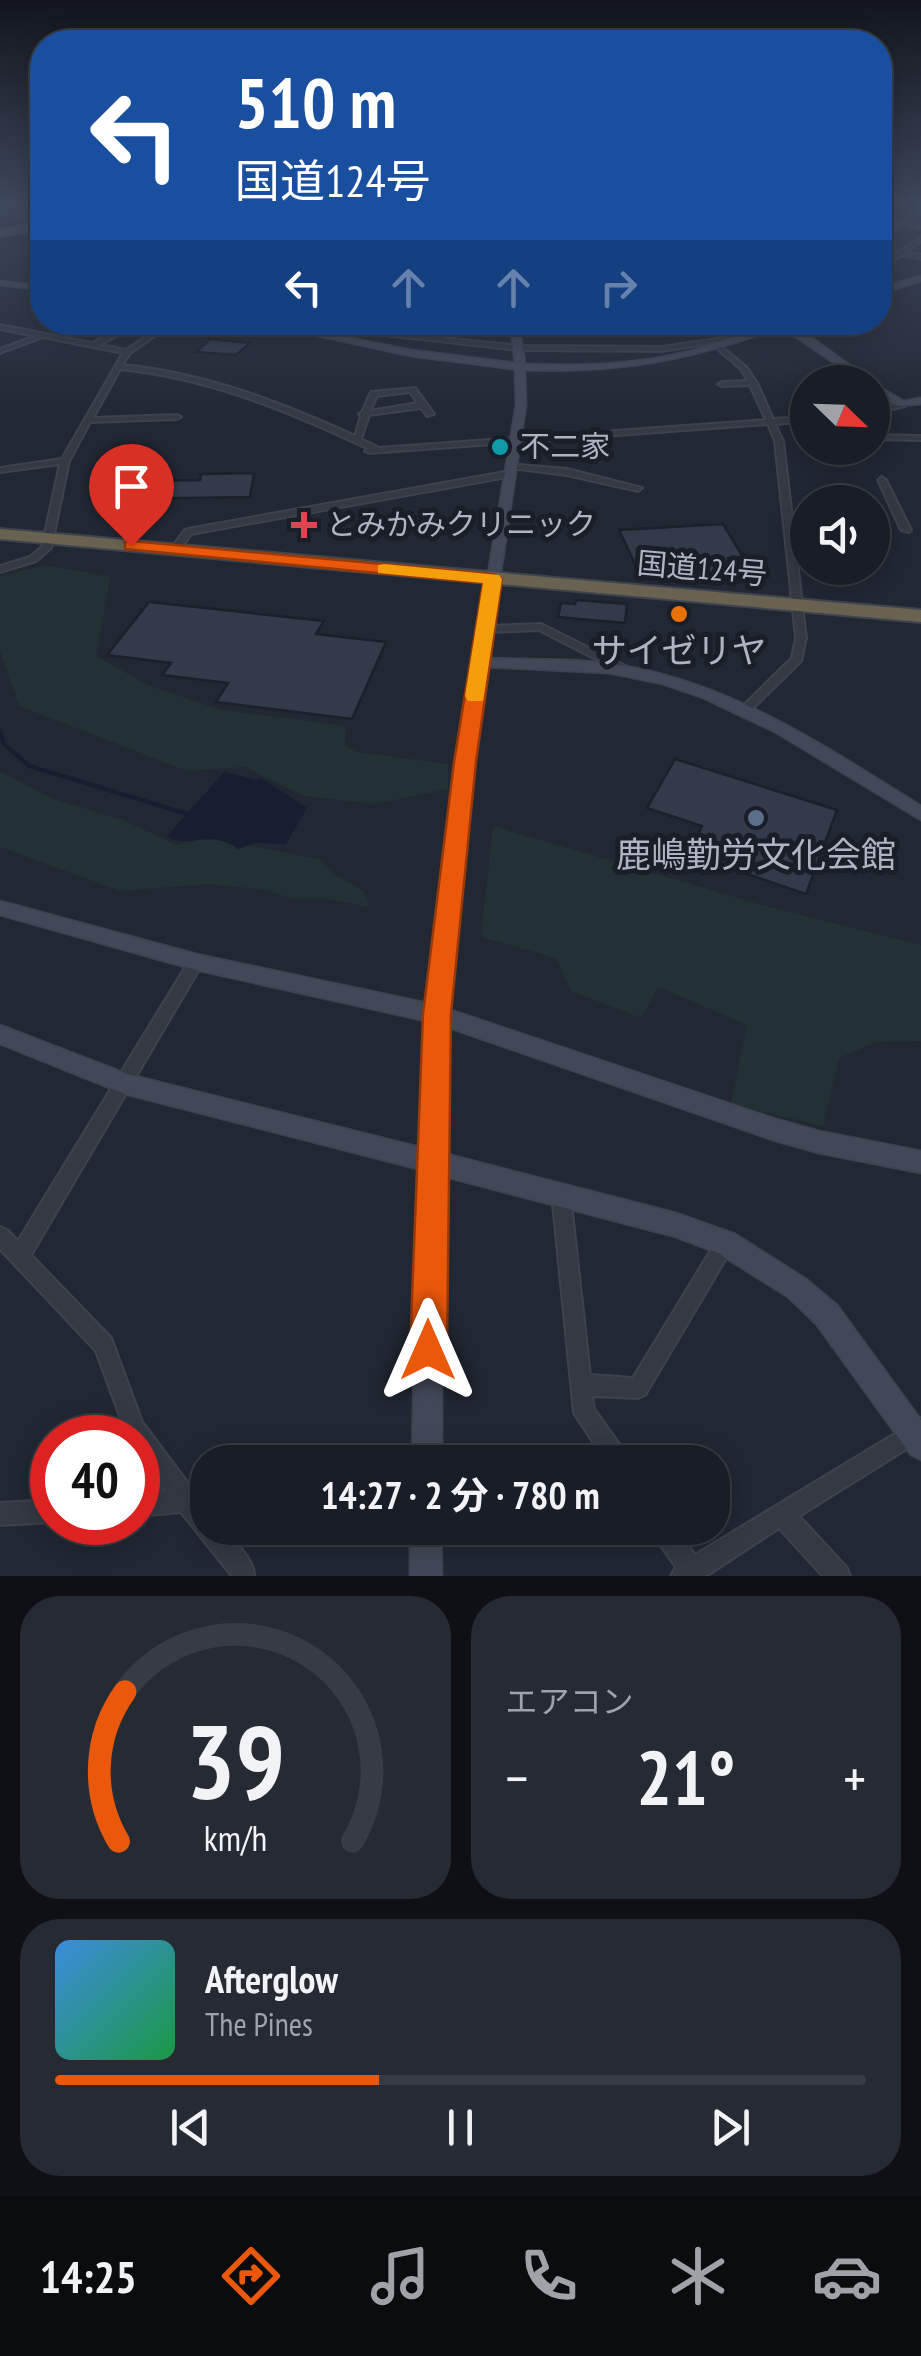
<!DOCTYPE html>
<html lang="ja">
<meta charset="utf-8">
<style>
body{margin:0;font-family:"PT Sans Narrow","Noto Sans JP",sans-serif;background:#262a32;color:#f1f3f6;height:100vh;display:flex;flex-direction:column;font-size:38px;white-space:nowrap}
*{box-sizing:border-box;margin:0}
p{font-size:32px;color:#9fa2a7}
.icon{flex:none;width:55px;height:55px;fill:none;stroke:currentColor;stroke-width:2;stroke-linecap:round;stroke-linejoin:round}
.map{position:relative;height:1576px;overflow:hidden}
.panel{display:flex;flex-direction:column;gap:20px;padding:20px;background:#0e1015;flex:1}
.panel>*{flex:none}
.hud{position:absolute;left:30px;top:30px;width:862px;height:305px;border-radius:40px;box-shadow:0 5px 25px #0003,0 0 0 2px #373b43;background:#1a4fa0;color:#fff;overflow:hidden}
.needle{width:65px;rotate:113deg}
.buttons{position:absolute;left:790px;top:365px;display:grid;gap:20px}
.buttons a{display:grid;place-items:center;width:100px;height:100px;border-radius:50%;background:#191d26;box-shadow:0 5px 25px #0003,0 0 0 2px #373b43;font-size:50px}
.speed{position:absolute;left:30px;top:1415px;display:flex;gap:20px;font-size:50px;font-weight:700;text-align:center}
.speed>*{display:grid;place-content:center;width:130px;height:130px;border-radius:50%;background:#191d26;box-shadow:0 5px 25px #0003,0 0 0 2px #373b43;line-height:1}
.speed .limit{border:15px solid #d22;background:#fff;color:#111}
.pin{position:absolute;display:grid;place-items:center;width:85px;height:85px;color:#fff;margin:-102px -42px;border-radius:50% 50% 50% 0;rotate:-45deg;box-shadow:0 0 10px #0007}
.pin .icon{rotate:45deg}
.me{position:absolute;width:110px;margin:-55px;rotate:0deg;stroke-linejoin:round;filter:drop-shadow(0 0 8px #0008)}
.turn{display:flex;align-items:center;gap:35px;height:210px;padding:0 40px;font-size:45px}
.turn .icon{width:130px;height:130px;stroke-width:2.5}
.turn b{display:block;font-size:70px;line-height:85px}
.lanes{display:flex;align-items:center;height:95px;padding:0 40px;background:#0003;justify-content:center;gap:50px;direction:ltr}
.lanes .off{opacity:.35}
.big{font-size:75px;font-weight:700;line-height:1.1}
.panel .widget{flex:1;display:flex;flex-direction:column;justify-content:center;gap:15px;min-width:0;padding:0 35px;border-radius:40px;background:#262a32}
.panel .dial{align-items:center;gap:0}
.dial svg{height:260px;overflow:visible;fill:none;stroke:#373b43;stroke-width:7;stroke-linecap:round;text-anchor:middle}
.dial text{fill:#f1f3f6;stroke:none}
.song{display:flex;align-items:center;gap:30px}
.cover{width:120px;height:120px;border-radius:15px;background:linear-gradient(135deg,hsl(210 70% 55%),hsl(140 70% 35%))}
.played{height:10px;border-radius:5px;background:linear-gradient(90deg,#ea580c 40%,#373b43 40%)}
.keys{display:flex;justify-content:space-around;direction:ltr}
.heat{display:flex;justify-content:space-between;align-items:center;font-size:55px;direction:ltr}
.panel .tiles{flex:1;display:grid;gap:20px;grid-template-columns:1fr 1fr}
.widget:last-child{grid-column:span 2}
.trip{position:absolute;left:190px;top:1445px;width:540px;height:100px;border-radius:40px;background:#191d26;box-shadow:0 5px 25px #0003,0 0 0 2px #373b43;font-weight:700;line-height:100px;text-align:center}
.menu{display:flex;height:160px;justify-content:space-around;align-items:center;background:#0a0c0f;color:#9fa2a7}
.menu .icon{width:70px;height:70px}
.menu .on{color:#ea580c}
.menu b{font-size:45px;color:#f1f3f6}
.map>svg:first-child{display:block}
.green{fill:#223134}
.water{fill:#161e2f}
.lines{fill:none;stroke-linecap:round;stroke-linejoin:round}
.stream{stroke:#161e2f;stroke-width:4}
.building{fill:#333b4a;stroke:#1b202a;stroke-width:2.5}
.street-casing{stroke:#3d424e;stroke-width:4}
.secondary-casing{stroke:#3d424e;stroke-width:3}
.highway-casing{stroke:#3e444e;stroke-width:4}
.street{fill:#343944;fill-rule:evenodd}
.secondary{fill:#424857;fill-rule:evenodd}
.highway{fill:#696251;fill-rule:evenodd}
.primary-bridge-casing{stroke:#3d424e;stroke-width:10;stroke-linecap:butt}
.primary-bridge{stroke:#525864;stroke-width:9}
.route{fill:#ea580c;stroke:#983908;stroke-width:2.5}
.slow{fill:#f59e0b}
.culture-dot{fill:#0f9aa8;stroke:#191e28;stroke-width:4}
.health-dot{fill:#e0444e;stroke:#191e28;stroke-width:4}
.food-dot{fill:#e8710a;stroke:#191e28;stroke-width:4}
.service-dot{fill:#5c6f8a;stroke:#191e28;stroke-width:4}
.labels{text-anchor:middle;stroke-width:10;stroke-linejoin:round;paint-order:stroke}
.far-poi-label{font-size:30px;fill:#aeb4c1;stroke:#191e28;text-anchor:start}
.far-street-label{font-size:30px;fill:#aeb4c1;stroke:#191e28}
.poi-label{font-size:35px;fill:#aeb4c1;stroke:#191e28}
</style>
<div class="map">
<svg width="921" height="1576" viewBox="0 0 921 1576">
<rect width="100%" height="100%" fill="#212733"/>
<g class="green">
<path d="M 46,565 L 110,577 L 96,656 L 150,686 L 221,710 L 346,726 L 345,745 L 357,752 L 448,764 L 448,789 L 376,804 L 304,796 L 245,767 L 187,771 L 19,706 L 0,651 L 0,576 Z"/>
<path d="M 0,771 L 51,798 L 123,820 L 177,845 L 205,837 L 319,859 L 334,874 L 364,891 L 369,907 L 329,899 L 295,899 L 259,889 L 208,884 L 120,891 L 0,847 Z"/>
<path d="M 493,826 L 766,906 L 921,945 L 921,1041 L 876,1042 L 839,1058 L 823,1126 L 731,1104 L 747,1025 L 658,987 L 641,1018 L 571,991 L 556,958 L 481,937 Z"/>
</g>
<path class="water" d="M 224,772 L 256,780 L 261,778 L 307,808 L 286,844 L 256,843 L 238,849 C 208,828 191,850 167,836 Z"/>
<g class="lines">
<path class="stream" d="M 0,732 L 4,744 L 29,766 L 191,815"/>
</g>
<g class="building">
<path d="M 210,339 L 250,343 L 236,355 L 196,352 Z"/>
<path d="M 254,473 L 250,497 L 124,499 L 134,481 L 200,480 L 201,474 Z"/>
<path d="M 723,524 L 743,557 L 728,558 L 727,576 L 705,574 L 706,559 L 635,564 L 619,530 Z"/>
<path d="M 576,600 L 627,604 L 625,623 L 558,617 L 561,603 L 575,604 Z"/>
<path d="M 149,602 L 324,621 L 316,634 L 386,642 L 352,719 L 216,702 L 228,683 L 162,675 L 171,663 L 107,655 Z"/>
<path d="M 675,759 L 837,810 L 806,894 L 689,854 L 702,826 L 647,808 Z"/>
</g>
<g class="lines">
<g class="street-casing">
<g id="street">
<path d="M 42,200 L 42,202 L 4,211 L 39,224 L 39,226 L 0,213 L 0,209 Z"/>
<path d="M 891,200 L 898,200 L 880,207 L 880,204 Z"/>
<path d="M 880,218 L 921,224 L 921,228 L 880,222 Z"/>
<path d="M 921,237 L 921,241 L 905,253 L 921,255 L 921,259 L 901,255 L 880,269 L 880,264 L 895,254 L 880,252 L 880,248 L 899,252 Z"/>
<path d="M 167,322 L 175,322 L 130,353 L 122,365 C 205,373 280,402 355,436 L 361,416 L 359,414 L 362,412 L 371,392 L 415,388 L 434,414 L 427,416 L 421,408 L 369,415 L 361,439 L 379,448 L 766,420 L 750,385 L 722,386 L 718,384 L 722,382 L 748,381 L 741,369 L 713,345 L 718,344 L 746,367 L 757,383 L 773,419 L 808,417 L 808,421 L 775,424 L 783,441 L 806,638 L 801,661 L 750,711 L 742,711 L 740,709 L 742,707 L 792,658 L 796,638 L 775,441 L 768,424 L 369,453 L 365,451 L 369,449 C 288,411 209,378 120,369 L 93,418 L 177,415 L 181,417 L 177,419 L 90,422 L 69,461 L 51,548 L 36,561 L 0,572 L 0,566 L 30,557 L 42,547 L 60,464 L 0,472 L 0,468 L 62,459 L 123,353 L 43,337 L 0,353 L 0,349 L 36,336 L 0,329 L 0,325 L 92,343 L 126,326 L 154,331 ZM 127,330 L 150,334 L 126,350 L 100,345 ZM 410,392 L 418,403 L 370,411 L 377,396 Z"/>
<path d="M 266,322 L 292,322 L 520,346 L 662,347 L 743,335 L 746,337 L 662,351 L 520,350 Z"/>
<path d="M 695,322 L 710,322 L 754,333 L 751,335 Z"/>
<path d="M 902,402 L 906,404 L 905,406 L 872,414 L 872,410 Z"/>
<path d="M 872,435 L 921,436 L 921,440 L 872,439 Z"/>
<path d="M 508,464 L 567,469 L 642,488 L 638,491 L 567,475 L 511,468 L 508,468 Z"/>
<path d="M 510,471 L 513,472 L 513,476 L 191,534 L 178,552 L 175,553 L 170,550 L 185,530 L 188,529 Z"/>
<path d="M 882,477 L 886,480 L 911,530 L 909,532 L 901,530 L 878,480 Z"/>
<path d="M 541,624 L 633,670 L 634,672 L 633,674 L 625,674 L 539,630 L 487,632 L 482,629 L 487,626 Z"/>
<path d="M 196,956 L 201,958 L 203,962 L 201,966 L 31,1255 L 111,1338 L 142,1422 L 208,1510 L 208,1528 L 222,1528 C 234,1542 254,1558 254,1576 L 232,1576 L 181,1512 L 138,1516 L 138,1494 L 166,1492 L 138,1451 L 138,1438 L 128,1438 L 127,1435 L 96,1351 L 0,1249 L 0,1227 L 7,1230 L 18,1241 L 191,958 Z"/>
<path d="M 561,1185 L 567,1188 L 570,1194 L 590,1375 L 633,1378 L 719,1237 L 726,1234 L 733,1237 L 735,1243 L 645,1395 L 638,1398 L 592,1396 L 594,1409 L 626,1454 L 628,1462 L 606,1462 L 574,1413 L 552,1194 L 555,1188 Z"/>
<path d="M 921,1418 L 921,1440 L 799,1516 L 847,1568 L 850,1576 L 823,1576 L 779,1528 L 706,1576 L 671,1576 L 676,1567 L 654,1536 L 651,1528 L 675,1528 L 695,1555 Z"/>
<path d="M 52,1500 L 52,1522 L 0,1525 L 0,1503 Z"/>
</g>
</g>
<g class="secondary-casing">
<g id="secondary">
<path d="M 921,208 L 921,213 L 880,240 L 880,235 Z"/>
<path d="M 921,276 L 921,281 L 880,294 L 880,288 Z"/>
<path d="M 0,281 L 42,286 L 42,290 L 0,285 Z"/>
<path d="M 253,322 L 272,322 L 411,350 L 515,363 L 510,322 L 519,322 L 525,364 C 581,366 639,365 694,350 C 725,342 759,322 790,322 L 873,382 L 862,382 L 781,327 C 692,360 621,373 525,370 L 526,405 L 488,658 C 533,660 580,658 625,666 C 735,685 828,748 921,806 L 921,820 L 775,732 L 701,697 L 663,684 L 609,673 L 486,667 L 461,861 L 448,1009 L 776,1119 L 819,1131 L 921,1151 L 921,1173 L 819,1153 L 776,1141 L 447,1027 L 443,1153 L 676,1213 L 735,1234 L 806,1279 L 837,1305 L 921,1420 L 921,1460 L 911,1455 L 817,1325 L 788,1297 L 718,1253 L 676,1237 L 442,1176 L 442,1462 L 412,1462 L 418,1169 L 125,1094 L 0,1044 L 0,1025 L 127,1074 L 419,1147 L 426,1021 L 196,970 L 0,915 L 0,901 L 196,954 L 427,1003 L 453,785 L 516,405 L 515,369 L 411,356 Z"/>
<path d="M 872,383 L 904,401 L 921,398 L 921,404 L 898,406 L 872,391 Z"/>
<path d="M 410,1528 L 441,1528 L 442,1576 L 410,1576 Z"/>
</g>
</g>
<g class="highway-casing">
<path id="highway" d="M 0,529 L 921,610 L 921,622 L 0,539 Z"/>
</g>
<use href="#street" class="street"/>
<use href="#secondary" class="secondary"/>
<use href="#highway" class="highway"/>
<g class="primary-bridge-casing">
<path id="primary-bridge" d="M 0,233 L 42,225"/>
</g>
<use href="#primary-bridge" class="primary-bridge"/>
</g>
<linearGradient id="sky" x2="0" y2="1"><stop stop-color="#12151c"/><stop offset="0.48" stop-color="#3d475b"/><stop offset="1" stop-color="#3d475b" stop-opacity="0"/></linearGradient>
<rect width="921" height="421" fill="url(#sky)"/>
<path class="route" d="M 131,541 L 493,574 L 502,579 L 476,762 L 451,1014 L 447,1350 L 441,1363 L 428,1368 L 416,1363 L 410,1350 L 423,1014 L 454,762 L 483,583 L 125,549 L 125,542 Z"/>
<path class="slow" d="M 384,564 L 499,575 L 502,579 L 483,701 L 468,701 L 465,696 L 483,583 L 378,573 L 378,565 Z"/>
<circle class="culture-dot" cx="500" cy="447" r="10"/>
<path class="health-dot" d="M299 510h10v10h10v10h-10v10h-10v-10h-10v-10h10z"/>
<circle class="food-dot" cx="679" cy="614" r="10"/>
<circle class="service-dot" cx="756" cy="818" r="10"/>
<g class="labels">
<g class="far-poi-label">
<text x="520" y="457">不二家</text>
<text x="326" y="535">とみかみクリニック</text>
</g>
<g class="far-street-label">
<text transform="translate(702 569) rotate(5)" y="10">国道124号</text>
</g>
<g class="poi-label">
<text x="679" y="663">サイゼリヤ</text>
<text x="756" y="867">鹿嶋勤労文化会館</text>
</g>
</g>
</svg>
<div class="buttons">
<a><svg class="needle" viewBox="-14 -14 28 28"><path d="M0-13l5 13h-10z" fill="#e53935"/><path d="M0 13l5-13h-10z" fill="#9fa2a7"/></svg></a>
<a><svg class="icon" aria-label="sound" viewBox="0 0 24 24"><path d="M4 9h4l5-4v14l-5-4H4zM17 9q2 3 0 6"/></svg></a>
</div>
<div class="speed"><div class="limit">40</div></div>
<div class="pin" style="left:131px;top:546px;background:#d93025"><svg class="icon" aria-label="arrive" viewBox="0 0 24 24"><path d="M6 21V4h12l-3 4 3 4H6"/></svg></div>
<svg class="me" style="left:428px;top:1350px" viewBox="-20 -20 40 40"><path d="M0-17L14 15 0 8-14 15z" fill="#ea580c" stroke="#fff" stroke-width="4"/></svg>
<div class="trip">14:27 · 2 分 · 780 m</div>
<div class="hud">
<div class="turn"><svg class="icon" aria-label="left" viewBox="0 0 24 24"><path d="M17 20v-9H6M10 6l-5 5 5 5"/></svg><div><b>510 m</b>国道124号</div></div>
<div class="lanes"><svg class="icon" aria-label="left" viewBox="0 0 24 24"><path d="M17 20v-9H6M10 6l-5 5 5 5"/></svg><svg class="icon off" aria-label="ahead" viewBox="0 0 24 24"><path d="M12 20V5M6 11l6-6 6 6"/></svg><svg class="icon off" aria-label="ahead" viewBox="0 0 24 24"><path d="M12 20V5M6 11l6-6 6 6"/></svg><svg class="icon off" aria-label="right" viewBox="0 0 24 24"><path d="M7 20v-9h11M14 6l5 5-5 5"/></svg></div>
</div>
</div>
<section class="panel">
<div class="tiles">
<div class="widget dial"><svg viewBox="0 0 100 80">
<path d="M14 69A42 42 0 1 1 86 69"/>
<path d="M14 69A42 42 0 0 1 16 23" stroke="#ea580c"/>
<text x="50" y="56" font-size="32" font-weight="700">39</text>
<text x="50" y="72" font-size="11">km/h</text>
</svg></div>
<div class="widget"><p>エアコン</p>
<div class="heat"><a>−</a><b class="big">21°</b><a>+</a></div>
</div>
<div class="widget">
<div class="song"><i class="cover"></i><div><b>Afterglow</b><p>The Pines</p></div></div>
<div class="played"></div>
<div class="keys"><svg class="icon" aria-label="previous" viewBox="0 0 24 24"><path d="M18 5L8 12l10 7zM5 5v14"/></svg><svg class="icon" aria-label="pause" viewBox="0 0 24 24"><path d="M8 5v14M16 5v14"/></svg><svg class="icon" aria-label="next" viewBox="0 0 24 24"><path d="M6 5l10 7-10 7zM19 5v14"/></svg></div>
</div>
</div>
</section>
<nav class="menu">
<b>14:25</b>
<svg class="icon on" aria-label="directions" viewBox="0 0 24 24"><path d="M12 3l9 9-9 9-9-9zM9 14v-3h6M13 9l2 2-2 2"/></svg>
<svg class="icon" aria-label="music" viewBox="0 0 24 24"><path d="M9 18V5l10-2v13"/><circle cx="6" cy="18" r="3"/><circle cx="16" cy="16" r="3"/></svg>
<svg class="icon" aria-label="phone" viewBox="0 0 24 24"><path d="M5 4h4l2 5-3 2q2 4 5 5l2-3 5 2v4C11 20 4 13 5 4z"/></svg>
<svg class="icon" aria-label="climate" viewBox="0 0 24 24"><path d="M12 3v18M4 7l16 10M4 17L20 7"/></svg>
<svg class="icon" aria-label="car" viewBox="0 0 24 24"><path d="M5 17H2v-5l4-1 3-4h7l3 4 3 1v5h-3M9 17h6M6 11h13"/><circle cx="7" cy="17" r="2"/><circle cx="17" cy="17" r="2"/></svg>
</nav>
